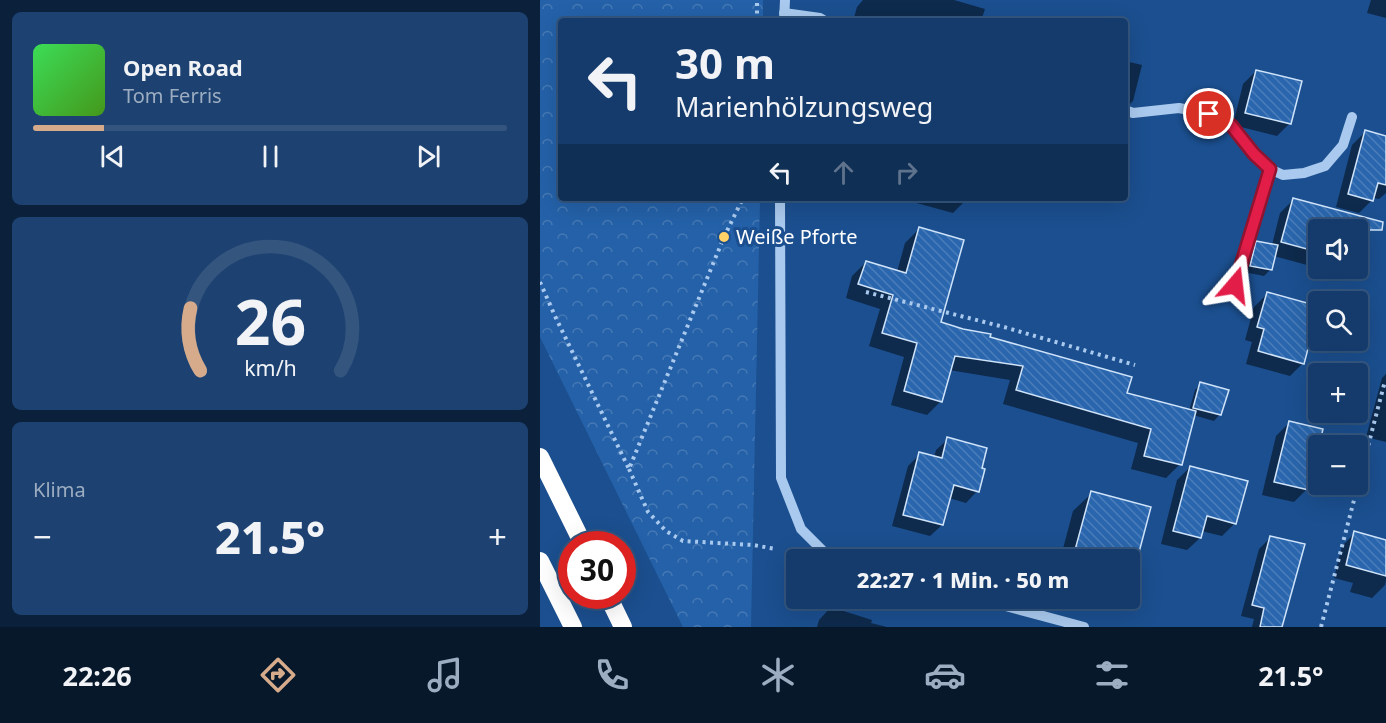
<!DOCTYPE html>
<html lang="de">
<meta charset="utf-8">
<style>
body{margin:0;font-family:"Noto Sans",sans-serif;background:#1d4271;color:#f1f3f6;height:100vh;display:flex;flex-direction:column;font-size:22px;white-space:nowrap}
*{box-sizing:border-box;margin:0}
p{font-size:20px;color:#9dadc1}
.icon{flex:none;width:33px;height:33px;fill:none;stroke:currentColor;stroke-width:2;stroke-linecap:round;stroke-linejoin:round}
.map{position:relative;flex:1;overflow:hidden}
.sheet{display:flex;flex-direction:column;gap:12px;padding:12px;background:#0b203b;width:540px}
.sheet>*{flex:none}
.banner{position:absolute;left:18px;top:18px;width:570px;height:183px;border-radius:6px;box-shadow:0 6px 24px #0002,0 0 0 2px #33557e;background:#143b6b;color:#f1f3f6;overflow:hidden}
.buttons{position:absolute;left:768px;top:219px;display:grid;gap:12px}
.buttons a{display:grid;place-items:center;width:60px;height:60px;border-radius:6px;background:#143b6b;box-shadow:0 6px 24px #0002,0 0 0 2px #33557e;font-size:30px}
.speed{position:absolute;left:18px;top:531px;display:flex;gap:12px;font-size:30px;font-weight:700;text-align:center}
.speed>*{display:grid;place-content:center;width:78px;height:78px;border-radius:50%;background:#143b6b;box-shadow:0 6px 24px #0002,0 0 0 2px #33557e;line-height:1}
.speed .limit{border:9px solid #d22;background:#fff;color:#111}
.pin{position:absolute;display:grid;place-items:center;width:51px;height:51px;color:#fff;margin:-26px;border:3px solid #fff;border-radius:50%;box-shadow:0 2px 6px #0007}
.me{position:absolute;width:66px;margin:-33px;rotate:17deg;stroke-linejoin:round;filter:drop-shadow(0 0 4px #0008)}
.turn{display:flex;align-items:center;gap:21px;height:126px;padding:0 18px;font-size:27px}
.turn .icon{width:78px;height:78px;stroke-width:2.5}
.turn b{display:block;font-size:42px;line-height:51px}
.lanes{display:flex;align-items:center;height:57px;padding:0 18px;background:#0003;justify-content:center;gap:30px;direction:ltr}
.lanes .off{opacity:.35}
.big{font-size:45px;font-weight:800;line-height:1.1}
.sheet .widget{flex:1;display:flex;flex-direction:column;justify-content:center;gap:9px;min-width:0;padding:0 21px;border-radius:9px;background:#1d4271}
.sheet .dial{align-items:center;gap:0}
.dial svg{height:156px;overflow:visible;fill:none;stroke:#33557e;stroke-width:7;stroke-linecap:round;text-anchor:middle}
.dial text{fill:#f1f3f6;stroke:none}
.song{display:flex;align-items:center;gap:18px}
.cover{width:72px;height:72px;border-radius:9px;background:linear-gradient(135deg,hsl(130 70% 55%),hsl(100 70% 35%))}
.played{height:6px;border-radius:3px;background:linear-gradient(90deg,#d6ab8b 15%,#33557e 15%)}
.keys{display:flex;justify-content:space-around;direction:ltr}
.heat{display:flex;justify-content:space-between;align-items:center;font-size:33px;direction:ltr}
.trip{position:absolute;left:246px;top:549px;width:354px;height:60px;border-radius:6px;background:#143b6b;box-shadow:0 6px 24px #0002,0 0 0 2px #33557e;font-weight:800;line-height:60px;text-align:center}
.tabs{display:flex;height:96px;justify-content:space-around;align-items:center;background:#08182b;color:#9dadc1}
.tabs .icon{width:42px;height:42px}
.tabs .current{color:#d6ab8b}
.tabs b{font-size:27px;color:#f1f3f6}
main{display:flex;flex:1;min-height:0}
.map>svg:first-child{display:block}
.forest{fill:url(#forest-crowns)}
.shadow{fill:#0007}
.building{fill:url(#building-back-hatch);stroke:#cfe3fa;stroke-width:1.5}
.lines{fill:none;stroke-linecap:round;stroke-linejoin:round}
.path{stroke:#a9c9ee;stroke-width:4;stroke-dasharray:3 4.5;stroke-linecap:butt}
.minor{stroke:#a9c9ee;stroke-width:10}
.highway{stroke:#fff;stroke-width:18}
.route-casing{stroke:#92132f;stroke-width:15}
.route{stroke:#e11d48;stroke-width:10}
.poi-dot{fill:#ffd166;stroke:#1b4f8f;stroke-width:2}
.labels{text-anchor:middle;stroke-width:6;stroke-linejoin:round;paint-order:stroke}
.poi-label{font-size:20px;fill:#fff;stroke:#1b4f8f;text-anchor:start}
</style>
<main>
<section class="sheet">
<div class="widget">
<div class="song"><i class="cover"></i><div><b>Open Road</b><p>Tom Ferris</p></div></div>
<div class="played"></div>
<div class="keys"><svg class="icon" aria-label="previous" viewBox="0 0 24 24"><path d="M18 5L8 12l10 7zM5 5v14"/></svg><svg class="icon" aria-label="pause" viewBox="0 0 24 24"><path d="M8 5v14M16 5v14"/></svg><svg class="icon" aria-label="next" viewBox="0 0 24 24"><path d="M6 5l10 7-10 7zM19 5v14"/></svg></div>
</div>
<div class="widget dial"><svg viewBox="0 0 100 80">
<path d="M14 69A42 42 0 1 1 86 69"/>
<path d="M14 69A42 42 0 0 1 9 37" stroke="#d6ab8b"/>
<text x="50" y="56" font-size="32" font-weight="700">26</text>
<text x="50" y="72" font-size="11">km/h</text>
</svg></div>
<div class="widget"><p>Klima</p>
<div class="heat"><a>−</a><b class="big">21.5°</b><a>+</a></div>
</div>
</section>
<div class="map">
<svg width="846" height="627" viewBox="0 0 846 627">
<defs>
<pattern id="forest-crowns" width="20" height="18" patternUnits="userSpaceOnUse" patternTransform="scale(1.5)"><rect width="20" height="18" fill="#2461a8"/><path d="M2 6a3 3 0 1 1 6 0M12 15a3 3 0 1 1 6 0" fill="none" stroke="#4579b5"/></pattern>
<pattern id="building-back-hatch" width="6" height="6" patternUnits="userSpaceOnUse" patternTransform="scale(1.5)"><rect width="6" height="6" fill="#2a66ad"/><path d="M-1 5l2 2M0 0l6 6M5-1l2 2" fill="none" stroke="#4a7db9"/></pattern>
</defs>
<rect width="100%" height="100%" fill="#1b4f8f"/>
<path class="forest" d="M 0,0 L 223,0 L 223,21 L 21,21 L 21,198 L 220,198 L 211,627 L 143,627 L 0,337 Z"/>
<g class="shadow">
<path d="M 323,0 L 414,0 L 445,9 L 441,21 L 313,21 L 317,7 Z"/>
<path d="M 831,0 L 846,0 L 846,18 L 827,13 Z"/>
<path d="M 585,61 L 602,65 L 593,101 L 585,109 Z"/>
<path d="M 716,71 L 750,123 L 737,136 L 693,125 L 703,84 Z"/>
<path d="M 825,132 L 846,137 L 846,193 L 839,199 L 833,198 L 832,200 L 819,213 L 796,207 L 812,145 Z"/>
<path d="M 370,198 L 428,198 L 413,213 L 369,201 Z"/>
<path d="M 753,200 L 778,230 L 778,268 L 734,256 L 731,269 L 724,276 L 704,272 L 710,249 L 717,242 L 732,245 L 740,213 Z"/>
<path d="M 379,229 L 399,323 L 448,338 L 586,394 L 649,411 L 655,390 L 661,384 L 680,414 L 674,421 L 653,415 L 640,464 L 626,478 L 591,469 L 598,443 L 463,404 L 470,380 L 409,370 L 401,401 L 387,415 L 351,405 L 364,357 L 329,346 L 340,309 L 306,298 L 312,276 L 326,262 L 357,272 L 365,243 Z"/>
<path d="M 727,294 L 763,363 L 750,376 L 706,364 L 712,342 L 705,340 L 714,307 Z"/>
<path d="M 846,374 L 846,442 L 826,437 L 842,378 Z"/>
<path d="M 749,423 L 767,489 L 754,502 L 722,495 L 736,436 Z"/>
<path d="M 408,439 L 437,491 L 426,503 L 409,498 L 402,525 L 390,536 L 352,526 L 368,466 L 380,454 L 394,458 L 396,450 Z"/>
<path d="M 650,467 L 695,523 L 682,536 L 661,531 L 660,538 L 647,550 L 621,544 L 637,480 Z"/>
<path d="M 552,493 L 609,508 L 593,569 L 590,572 L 590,560 L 520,560 L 533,511 Z"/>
<path d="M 815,533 L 846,541 L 846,580 L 845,585 L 832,598 L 810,592 L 813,583 L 794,578 L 802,546 Z"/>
<path d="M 731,537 L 741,627 L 712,627 L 714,619 L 701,616 L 719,549 Z"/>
<path d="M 291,607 L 332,620 L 331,623 L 347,627 L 277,627 L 279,620 Z"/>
</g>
<g class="building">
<path d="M 716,70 L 762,81 L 751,124 L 705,113 Z"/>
<path d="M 825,130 L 846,136 L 846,185 L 838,183 L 833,201 L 808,194 Z"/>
<path d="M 753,198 L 843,222 L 842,230 L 778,230 L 778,252 L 741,242 Z"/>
<path d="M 379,227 L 424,240 L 401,322 L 423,329 L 451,334 L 450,337 L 592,377 L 587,393 L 656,411 L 642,465 L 604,456 L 611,429 L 476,390 L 483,366 L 415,356 L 402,402 L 364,391 L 377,343 L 342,333 L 353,295 L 318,284 L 326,261 L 366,273 Z"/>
<path d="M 716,241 L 738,245 L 732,270 L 710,266 Z"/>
<path d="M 727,292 L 778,306 L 778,311 L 764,364 L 718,351 L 724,329 L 717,327 Z"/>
<path d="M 660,382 L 689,390 L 681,415 L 653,408 Z"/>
<path d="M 749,421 L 783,429 L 769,490 L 734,482 Z"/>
<path d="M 407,437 L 447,448 L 442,468 L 445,469 L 439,492 L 414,485 L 403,525 L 363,515 L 379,452 L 402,458 Z"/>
<path d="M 650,466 L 708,481 L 696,524 L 667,516 L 661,538 L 633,531 Z"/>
<path d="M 551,491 L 611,507 L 597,560 L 569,560 L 535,550 Z"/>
<path d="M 814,531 L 846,540 L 846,576 L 806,565 Z"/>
<path d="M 730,536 L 765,544 L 742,627 L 720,627 L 724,608 L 712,605 Z"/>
</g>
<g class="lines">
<g class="path">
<path d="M 217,21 L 217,0"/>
<path d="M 0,282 L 15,316 L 89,469 L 184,237 L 203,198"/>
<path d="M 326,292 L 464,327 L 595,365"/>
<path d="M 89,469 L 108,512 L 126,531 L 143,541 L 213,545 L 236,549"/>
<path d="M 781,627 L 845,381"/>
</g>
<g class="minor">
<path d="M 244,13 L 280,18 L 285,21"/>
<path d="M 244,21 L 245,0"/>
<path d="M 585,110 L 593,113 L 639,108 L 669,114 L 691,125 L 714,154 L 730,169 L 743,175 L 764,173 L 785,166 L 803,145 L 812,117"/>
<path d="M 240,198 L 241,478 L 261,529 L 283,551 L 299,560"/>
<path d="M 695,285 L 730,169"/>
<path d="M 436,598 L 544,627"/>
</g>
<g class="highway">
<path d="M 0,457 L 43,544"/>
<path d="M 0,561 L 33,627"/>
<path d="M 68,596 L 83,627"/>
</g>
</g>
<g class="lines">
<g class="route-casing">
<path id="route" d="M 669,114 L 691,125 L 714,154 L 730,169 L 695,285"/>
</g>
<use href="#route" class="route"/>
</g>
<circle class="poi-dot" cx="184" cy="237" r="6"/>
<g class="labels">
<g class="poi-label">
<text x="196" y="244">Weiße Pforte</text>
</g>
</g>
</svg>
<div class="buttons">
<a><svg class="icon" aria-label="sound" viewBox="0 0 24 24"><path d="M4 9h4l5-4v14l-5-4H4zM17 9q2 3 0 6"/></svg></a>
<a><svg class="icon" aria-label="search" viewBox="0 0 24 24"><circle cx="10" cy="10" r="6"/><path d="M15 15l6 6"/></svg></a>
<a>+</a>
<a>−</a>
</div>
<div class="speed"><div class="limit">30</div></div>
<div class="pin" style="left:669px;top:114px;background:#d93025"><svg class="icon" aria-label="arrive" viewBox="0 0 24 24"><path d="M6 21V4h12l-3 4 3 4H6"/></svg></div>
<svg class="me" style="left:695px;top:285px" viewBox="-20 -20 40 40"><path d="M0-17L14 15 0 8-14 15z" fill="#e11d48" stroke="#fff" stroke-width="4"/></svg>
<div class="trip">22:27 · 1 Min. · 50 m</div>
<div class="banner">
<div class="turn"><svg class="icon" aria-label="left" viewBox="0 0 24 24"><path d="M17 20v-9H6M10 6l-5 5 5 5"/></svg><div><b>30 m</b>Marienhölzungsweg</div></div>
<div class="lanes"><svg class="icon" aria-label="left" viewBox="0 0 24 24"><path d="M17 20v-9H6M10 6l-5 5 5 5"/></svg><svg class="icon off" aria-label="ahead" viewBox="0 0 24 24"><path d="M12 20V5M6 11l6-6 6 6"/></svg><svg class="icon off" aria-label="right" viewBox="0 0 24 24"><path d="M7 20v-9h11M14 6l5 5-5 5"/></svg></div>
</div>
</div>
</main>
<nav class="tabs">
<b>22:26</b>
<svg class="icon current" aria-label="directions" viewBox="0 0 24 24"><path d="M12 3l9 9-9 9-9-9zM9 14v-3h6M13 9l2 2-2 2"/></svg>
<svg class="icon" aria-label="music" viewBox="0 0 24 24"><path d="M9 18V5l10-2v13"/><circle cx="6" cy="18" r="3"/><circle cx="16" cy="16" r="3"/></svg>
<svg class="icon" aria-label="phone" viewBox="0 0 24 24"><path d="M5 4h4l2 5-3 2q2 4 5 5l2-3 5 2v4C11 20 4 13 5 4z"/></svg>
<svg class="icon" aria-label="climate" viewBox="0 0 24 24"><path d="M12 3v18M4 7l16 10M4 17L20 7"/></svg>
<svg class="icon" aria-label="car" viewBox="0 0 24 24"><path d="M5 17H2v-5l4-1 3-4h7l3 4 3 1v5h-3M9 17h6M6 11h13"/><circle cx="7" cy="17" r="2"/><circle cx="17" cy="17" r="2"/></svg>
<svg class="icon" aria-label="filters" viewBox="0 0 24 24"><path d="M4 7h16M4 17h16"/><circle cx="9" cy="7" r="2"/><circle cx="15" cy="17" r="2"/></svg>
<b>21.5°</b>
</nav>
